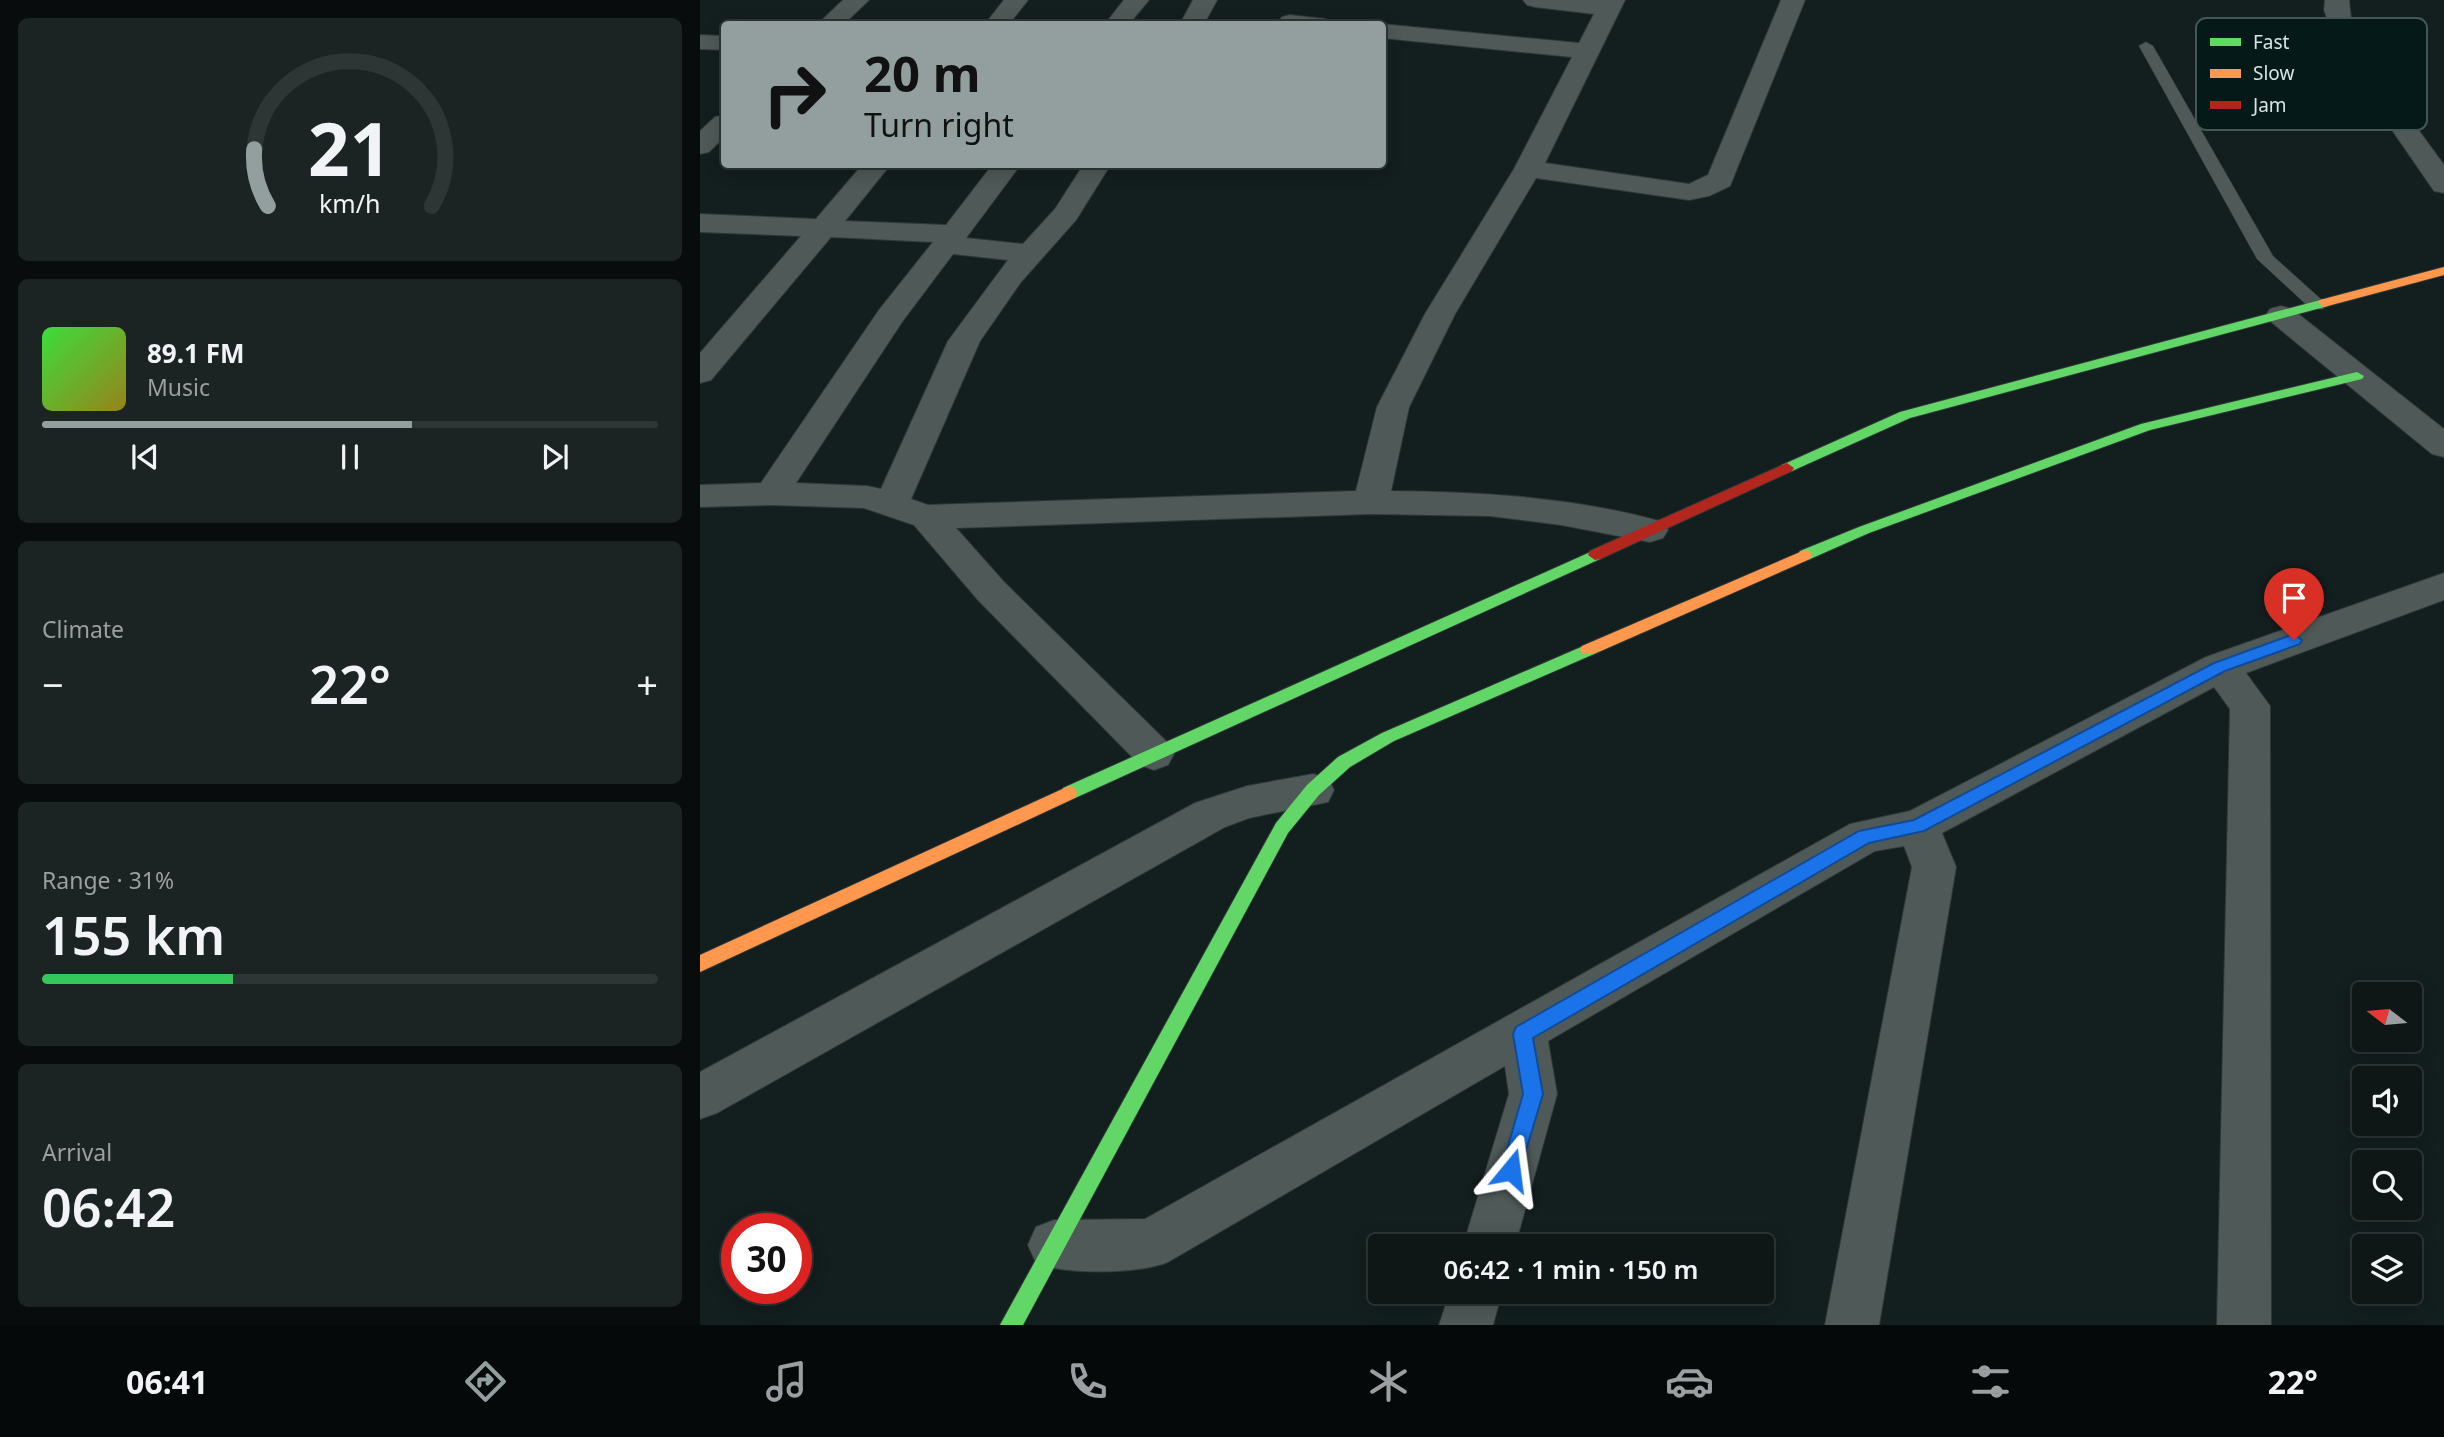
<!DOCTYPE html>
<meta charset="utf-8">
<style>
body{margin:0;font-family:"Noto Sans",sans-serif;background:#1c2323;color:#f1f3f6;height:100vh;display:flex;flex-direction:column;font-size:26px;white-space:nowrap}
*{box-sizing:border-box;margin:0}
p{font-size:23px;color:#9b9fa1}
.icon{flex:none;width:38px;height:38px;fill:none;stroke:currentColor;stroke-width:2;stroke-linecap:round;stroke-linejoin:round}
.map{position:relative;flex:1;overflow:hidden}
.panel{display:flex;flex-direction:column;gap:18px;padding:18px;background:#080c0c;width:700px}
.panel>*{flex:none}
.hud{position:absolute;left:21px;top:21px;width:665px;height:147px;border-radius:7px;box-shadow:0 4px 18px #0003,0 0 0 2px #2e3535;background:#939f9f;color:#111;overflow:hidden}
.needle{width:46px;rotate:286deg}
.fabs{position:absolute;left:1652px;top:982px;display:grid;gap:14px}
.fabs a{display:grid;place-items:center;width:70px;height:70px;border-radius:7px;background:#0e1616;box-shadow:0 4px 18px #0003,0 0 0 2px #2e3535;font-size:35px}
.speed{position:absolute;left:21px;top:1213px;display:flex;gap:14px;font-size:35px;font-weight:700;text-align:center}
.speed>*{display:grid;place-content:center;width:91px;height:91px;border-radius:50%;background:#0e1616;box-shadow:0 4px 18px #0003,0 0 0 2px #2e3535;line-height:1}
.speed .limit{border:10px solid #d22;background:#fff;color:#111}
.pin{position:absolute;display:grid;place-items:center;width:60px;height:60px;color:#fff;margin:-72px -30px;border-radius:50% 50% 50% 0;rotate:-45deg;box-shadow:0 0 7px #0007}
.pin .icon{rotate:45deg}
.me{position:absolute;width:77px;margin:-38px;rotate:16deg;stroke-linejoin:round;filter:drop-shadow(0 0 5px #0008)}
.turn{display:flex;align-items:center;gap:24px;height:147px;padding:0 28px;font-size:32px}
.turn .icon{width:91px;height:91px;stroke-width:2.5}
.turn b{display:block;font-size:49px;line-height:60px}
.big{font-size:52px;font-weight:600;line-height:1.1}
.panel .widget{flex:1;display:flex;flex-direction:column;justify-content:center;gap:10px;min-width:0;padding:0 24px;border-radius:10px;background:#1c2323}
.panel .dial{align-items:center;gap:0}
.dial svg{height:182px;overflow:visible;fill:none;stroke:#2e3535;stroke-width:7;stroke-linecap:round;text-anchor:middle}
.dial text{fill:#f1f3f6;stroke:none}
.song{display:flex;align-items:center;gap:21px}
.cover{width:84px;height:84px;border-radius:10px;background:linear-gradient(135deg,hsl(120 70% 55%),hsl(50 70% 35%))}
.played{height:7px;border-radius:4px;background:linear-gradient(90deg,#939f9f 60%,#2e3535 60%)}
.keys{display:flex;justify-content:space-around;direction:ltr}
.heat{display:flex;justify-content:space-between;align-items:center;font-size:38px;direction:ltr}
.charge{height:10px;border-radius:5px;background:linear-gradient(90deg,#34c759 31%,#2e3535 0)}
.trip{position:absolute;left:668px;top:1234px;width:406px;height:70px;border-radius:7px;background:#0e1616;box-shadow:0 4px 18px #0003,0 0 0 2px #2e3535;font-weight:600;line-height:70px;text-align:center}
.dock{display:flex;height:112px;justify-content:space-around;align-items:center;background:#060909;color:#9b9fa1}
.dock .icon{width:49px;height:49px}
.dock .current{color:#939f9f}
.dock b{font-size:32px;color:#f1f3f6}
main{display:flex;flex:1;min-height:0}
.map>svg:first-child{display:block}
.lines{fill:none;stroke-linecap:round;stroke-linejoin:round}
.lane-casing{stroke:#303838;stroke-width:1}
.street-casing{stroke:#303838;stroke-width:2}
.fast-casing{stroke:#303838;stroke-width:2}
.slow-casing{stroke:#303838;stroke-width:2}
.jam-casing{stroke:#303838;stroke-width:2}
.lane{fill:#4f5958;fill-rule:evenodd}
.street{fill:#4f5958;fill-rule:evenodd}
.fast{fill:#63d668;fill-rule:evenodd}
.slow{fill:#ff974d;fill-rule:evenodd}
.jam{fill:#b3261e;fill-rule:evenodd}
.route{fill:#1a73e8;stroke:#114b97;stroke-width:2}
.key{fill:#051919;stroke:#445656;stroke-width:2}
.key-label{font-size:19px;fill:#d8e5e4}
</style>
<main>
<section class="panel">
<div class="widget dial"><svg viewBox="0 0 100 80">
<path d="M14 69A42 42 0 1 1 86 69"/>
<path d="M14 69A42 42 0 0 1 8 44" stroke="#939f9f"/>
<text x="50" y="56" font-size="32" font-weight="700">21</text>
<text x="50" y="72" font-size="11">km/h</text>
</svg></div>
<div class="widget">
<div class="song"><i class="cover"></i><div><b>89.1 FM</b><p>Music</p></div></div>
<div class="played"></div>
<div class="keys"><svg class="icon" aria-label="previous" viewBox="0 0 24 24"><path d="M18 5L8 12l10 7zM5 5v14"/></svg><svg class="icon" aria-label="pause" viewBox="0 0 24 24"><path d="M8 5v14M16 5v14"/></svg><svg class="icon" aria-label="next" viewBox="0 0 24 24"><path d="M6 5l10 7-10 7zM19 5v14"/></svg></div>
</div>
<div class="widget"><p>Climate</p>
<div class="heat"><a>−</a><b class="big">22°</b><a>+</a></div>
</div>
<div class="widget"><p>Range · 31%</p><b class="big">155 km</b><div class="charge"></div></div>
<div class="widget"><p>Arrival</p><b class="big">06:42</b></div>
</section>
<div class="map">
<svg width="1744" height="1325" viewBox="0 0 1744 1325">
<rect width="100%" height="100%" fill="#131e1e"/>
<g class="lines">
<g class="lane-casing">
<path id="lane" d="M 1446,42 L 1453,46 L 1573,256 L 1623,301 L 1626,305 L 1623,309 L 1611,309 L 1557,259 L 1439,46 Z"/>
</g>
<g class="street-casing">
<g id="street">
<path d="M 143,0 L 169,0 L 144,24 L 118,24 Z"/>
<path d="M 304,0 L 328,0 L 309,24 L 285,24 Z"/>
<path d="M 424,0 L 449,0 L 429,24 L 405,24 Z"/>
<path d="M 493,0 L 517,0 L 504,24 L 480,24 Z"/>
<path d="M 823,0 L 925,0 L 845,163 L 989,184 L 1008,175 L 1081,0 L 1105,0 L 1030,186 L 1009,196 L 989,200 L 836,178 L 755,314 L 709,407 L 691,491 C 782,492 874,497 963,522 L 968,530 L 963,538 L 950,542 L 861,525 L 790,516 L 671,514 L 256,528 L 304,582 L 468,743 L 474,754 L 468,765 L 454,770 L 440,765 L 278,600 L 214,525 L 164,508 L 71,505 L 0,507 L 0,485 L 61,483 L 179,310 L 233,242 L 131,237 L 11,380 L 0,383 L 0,353 L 101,236 L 0,232 L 0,214 L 116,219 L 163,164 L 191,164 L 145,221 L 246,225 L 293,164 L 321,164 L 266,238 L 323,244 L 355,209 L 384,164 L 411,164 L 376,220 L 321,282 L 280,341 L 211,499 L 228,505 L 656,491 L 677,407 L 725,314 L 814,169 L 872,57 L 682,38 L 682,24 L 679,24 L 682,24 L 879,43 L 894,14 L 835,7 L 827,5 ZM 253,254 L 308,260 L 248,341 L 181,489 L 167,486 L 96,483 L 202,322 Z"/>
<path d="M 1625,0 L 1649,0 L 1651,18 L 1706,113 L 1744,165 L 1744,193 L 1734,191 L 1681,114 L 1627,18 L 1624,10 Z"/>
<path d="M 590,15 L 626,19 L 630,24 L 580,24 L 578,22 L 582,17 Z"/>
<path d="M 0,35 L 24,36 L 24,50 L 0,49 Z"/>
<path d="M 24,115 L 24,137 L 9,152 L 0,154 L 0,131 L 15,117 Z"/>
<path d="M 1581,306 L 1592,309 L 1744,429 L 1744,457 L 1732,454 L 1570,321 L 1566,315 L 1570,309 Z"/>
<path d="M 1744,573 L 1744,600 L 1546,673 L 1570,706 L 1571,1325 L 1517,1325 L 1530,709 L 1514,687 L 1242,833 L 1256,867 L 1179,1325 L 1125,1325 L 1212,867 L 1204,846 L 1175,851 L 848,1041 L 857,1094 L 815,1246 L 763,1246 L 809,1094 L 805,1066 L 468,1262 C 439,1274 365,1275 336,1263 L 328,1245 L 336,1227 L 354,1220 L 445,1219 L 1150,824 L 1210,811 L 1506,657 Z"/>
<path d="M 613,774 L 628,778 L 634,790 L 628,802 L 549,818 L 525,827 L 17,1113 L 0,1119 L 0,1072 L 495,803 L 547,786 Z"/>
<path d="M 750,1292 L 802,1292 L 793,1325 L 739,1325 Z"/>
</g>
</g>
<g class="fast-casing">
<g id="fast">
<path d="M 1624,299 L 1630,303 L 1628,306 L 1210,418 L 1092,471 L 1082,471 L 1080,468 L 1082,465 L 1200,412 Z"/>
<path d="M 1657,372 L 1664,376 L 1662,379 L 1450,430 L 1169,533 L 1110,559 L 1105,560 L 1098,555 L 1100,551 L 1159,527 L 1441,424 Z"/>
<path d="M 895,550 L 900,551 L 902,555 L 900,559 L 375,798 L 363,798 L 361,793 L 363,788 Z"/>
<path d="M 888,644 L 894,646 L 896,650 L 894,654 L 694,741 L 650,767 L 619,795 L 588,833 L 323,1325 L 300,1325 L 576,823 L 607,785 L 638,757 L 682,733 Z"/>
</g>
</g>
<g class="slow-casing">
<g id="slow">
<path d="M 1744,267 L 1744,275 L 1624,307 L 1618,303 L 1620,300 Z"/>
<path d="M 1105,550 L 1110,551 L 1112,555 L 1110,559 L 894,654 L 882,654 L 880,650 L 882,646 Z"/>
<path d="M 369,786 L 375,788 L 377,793 L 375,798 L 0,972 L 0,955 Z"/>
</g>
</g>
<g class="jam-casing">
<path id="jam" d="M 1087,463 L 1094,468 L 1092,471 L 900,559 L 895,560 L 888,555 L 890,551 Z"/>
</g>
<use href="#lane" class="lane"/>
<use href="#street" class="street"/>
<use href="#fast" class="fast"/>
<use href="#slow" class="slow"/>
<use href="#jam" class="jam"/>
</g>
<path class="route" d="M 1594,634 L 1602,640 L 1600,644 L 1525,671 L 1224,831 L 1169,843 L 833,1038 L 843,1094 L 818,1177 L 811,1180 L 804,1177 L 801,1170 L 823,1094 L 813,1034 L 816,1027 L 1159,831 L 1214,820 L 1514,663 Z"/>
<rect x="1496" y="18" width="231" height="112" rx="10" class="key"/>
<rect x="1510" y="38" width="31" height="8" fill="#63d668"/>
<rect x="1510" y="69" width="31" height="9" fill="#ff974d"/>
<rect x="1510" y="101" width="31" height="8" fill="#b3261e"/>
<g class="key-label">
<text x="1553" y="49">Fast</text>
<text x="1553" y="80">Slow</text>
<text x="1553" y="112">Jam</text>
</g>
</svg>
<div class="fabs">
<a><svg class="needle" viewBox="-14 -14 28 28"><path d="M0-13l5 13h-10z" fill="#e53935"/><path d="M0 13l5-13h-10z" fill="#9b9fa1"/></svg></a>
<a><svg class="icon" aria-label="sound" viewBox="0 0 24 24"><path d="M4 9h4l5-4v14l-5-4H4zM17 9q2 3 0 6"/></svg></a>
<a><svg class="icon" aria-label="search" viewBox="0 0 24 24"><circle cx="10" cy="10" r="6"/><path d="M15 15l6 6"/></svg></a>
<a><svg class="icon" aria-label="layers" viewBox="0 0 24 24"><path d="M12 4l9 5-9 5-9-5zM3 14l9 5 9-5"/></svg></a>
</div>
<div class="speed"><div class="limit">30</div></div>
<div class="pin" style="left:1594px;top:640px;background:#d93025"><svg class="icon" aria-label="arrive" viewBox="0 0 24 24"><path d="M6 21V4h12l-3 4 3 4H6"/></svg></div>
<svg class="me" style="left:811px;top:1170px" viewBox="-20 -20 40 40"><path d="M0-17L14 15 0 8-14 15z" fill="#1a73e8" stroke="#fff" stroke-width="4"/></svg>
<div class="trip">06:42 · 1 min · 150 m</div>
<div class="hud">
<div class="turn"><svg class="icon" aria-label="right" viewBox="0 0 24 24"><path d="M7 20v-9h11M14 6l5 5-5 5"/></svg><div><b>20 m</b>Turn right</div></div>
</div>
</div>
</main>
<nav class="dock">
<b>06:41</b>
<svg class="icon current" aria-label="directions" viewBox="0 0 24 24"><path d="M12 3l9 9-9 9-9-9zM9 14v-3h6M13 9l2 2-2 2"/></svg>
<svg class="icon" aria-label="music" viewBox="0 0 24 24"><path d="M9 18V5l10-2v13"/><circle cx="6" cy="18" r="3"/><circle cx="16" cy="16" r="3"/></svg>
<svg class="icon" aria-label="phone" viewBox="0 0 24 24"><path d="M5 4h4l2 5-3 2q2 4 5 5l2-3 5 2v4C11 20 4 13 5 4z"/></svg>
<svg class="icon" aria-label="climate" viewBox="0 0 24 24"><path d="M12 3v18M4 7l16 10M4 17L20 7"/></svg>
<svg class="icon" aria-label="car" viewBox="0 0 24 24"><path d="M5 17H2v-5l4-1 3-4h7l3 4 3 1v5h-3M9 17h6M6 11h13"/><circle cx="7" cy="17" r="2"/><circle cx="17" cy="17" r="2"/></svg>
<svg class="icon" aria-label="filters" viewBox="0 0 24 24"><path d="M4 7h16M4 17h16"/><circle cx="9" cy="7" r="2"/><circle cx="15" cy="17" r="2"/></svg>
<b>22°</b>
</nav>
